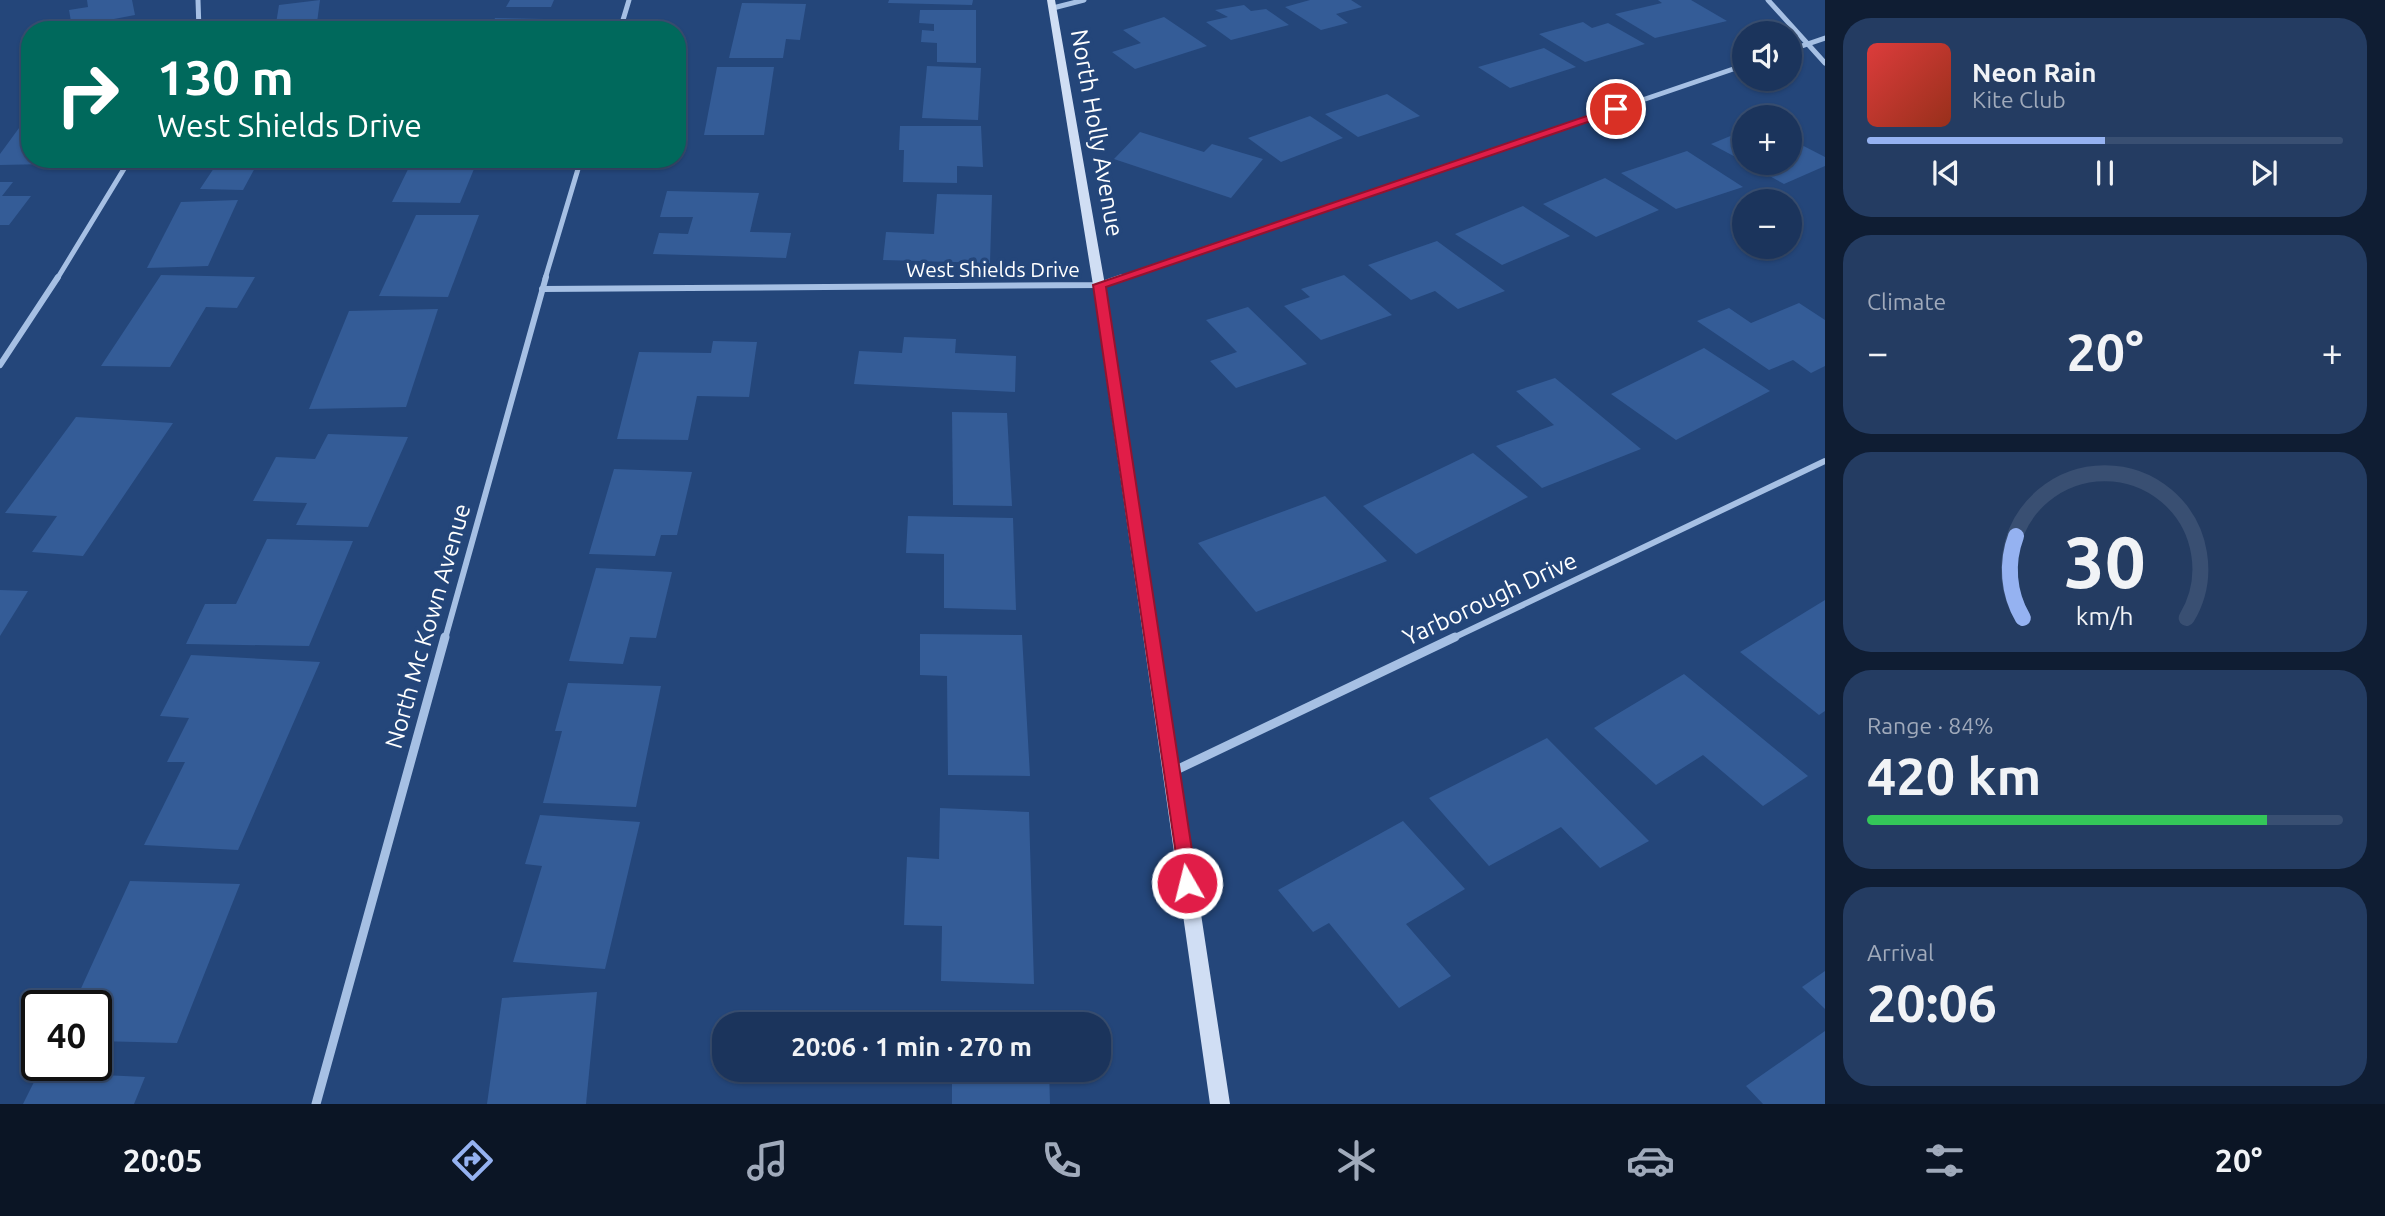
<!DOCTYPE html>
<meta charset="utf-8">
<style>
body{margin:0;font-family:Ubuntu,sans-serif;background:#243c62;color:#f1f3f6;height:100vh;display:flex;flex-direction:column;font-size:26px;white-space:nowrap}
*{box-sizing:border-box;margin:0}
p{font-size:23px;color:#a0aabb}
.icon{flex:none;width:38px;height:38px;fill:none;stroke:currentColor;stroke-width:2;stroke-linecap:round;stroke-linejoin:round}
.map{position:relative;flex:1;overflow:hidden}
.drawer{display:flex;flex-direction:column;gap:18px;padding:18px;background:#0f1d33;width:560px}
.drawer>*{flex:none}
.top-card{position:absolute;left:21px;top:21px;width:665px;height:147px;border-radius:28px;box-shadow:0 2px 5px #0004,0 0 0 2px #394f72;background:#00695c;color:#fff;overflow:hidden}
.controls{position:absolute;left:1732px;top:21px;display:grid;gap:14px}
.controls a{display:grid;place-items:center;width:70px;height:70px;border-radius:50%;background:#1b345c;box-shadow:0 2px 5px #0004,0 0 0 2px #394f72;font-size:35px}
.speed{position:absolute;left:21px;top:990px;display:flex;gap:14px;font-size:35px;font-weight:700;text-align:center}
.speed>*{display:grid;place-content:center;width:91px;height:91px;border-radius:50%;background:#1b345c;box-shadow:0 2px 5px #0004,0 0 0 2px #394f72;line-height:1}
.speed .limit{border:4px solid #111;border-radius:10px;background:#fff;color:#111}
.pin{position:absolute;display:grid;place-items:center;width:60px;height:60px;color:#fff;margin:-30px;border:4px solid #fff;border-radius:50%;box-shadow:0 2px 7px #0007}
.me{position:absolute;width:77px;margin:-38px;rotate:352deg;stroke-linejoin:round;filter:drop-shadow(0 0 5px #0008)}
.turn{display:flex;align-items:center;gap:24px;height:147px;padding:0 21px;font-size:32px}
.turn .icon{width:91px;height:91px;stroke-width:2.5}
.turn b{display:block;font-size:49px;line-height:60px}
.big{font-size:52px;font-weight:700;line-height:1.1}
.drawer .tile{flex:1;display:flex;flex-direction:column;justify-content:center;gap:10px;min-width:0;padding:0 24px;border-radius:28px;background:#243c62}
.drawer .dial{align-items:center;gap:0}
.dial svg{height:182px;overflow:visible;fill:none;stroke:#394f72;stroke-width:7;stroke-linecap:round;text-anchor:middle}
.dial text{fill:#f1f3f6;stroke:none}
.song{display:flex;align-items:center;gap:21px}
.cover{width:84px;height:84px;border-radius:10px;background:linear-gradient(135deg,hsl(0 70% 55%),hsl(10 70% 35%))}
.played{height:7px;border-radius:4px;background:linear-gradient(90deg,#95b2f1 50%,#394f72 50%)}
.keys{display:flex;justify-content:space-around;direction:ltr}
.heat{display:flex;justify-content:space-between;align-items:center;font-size:38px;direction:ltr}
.charge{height:10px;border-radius:5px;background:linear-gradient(90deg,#34c759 84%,#394f72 0)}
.trip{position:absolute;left:712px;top:1012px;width:399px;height:70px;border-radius:28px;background:#1b345c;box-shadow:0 2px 5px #0004,0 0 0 2px #394f72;font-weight:700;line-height:70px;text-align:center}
.menu{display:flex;height:112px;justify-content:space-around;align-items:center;background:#0b1525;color:#a0aabb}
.menu .icon{width:49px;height:49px}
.menu .current{color:#95b2f1}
.menu b{font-size:32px;color:#f1f3f6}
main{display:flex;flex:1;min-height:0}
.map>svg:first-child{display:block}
.building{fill:#345c97}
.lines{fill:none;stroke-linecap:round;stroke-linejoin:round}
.street-far2{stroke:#a6c0e4;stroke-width:5}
.street-far1{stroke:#a6c0e4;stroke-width:6}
.street{stroke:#a6c0e4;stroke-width:9}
.secondary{fill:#d0def4;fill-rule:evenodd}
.route{fill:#e11d48;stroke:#92132f;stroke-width:2}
.labels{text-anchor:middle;stroke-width:7;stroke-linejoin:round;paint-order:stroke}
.far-street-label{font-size:21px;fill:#fff;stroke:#24467a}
.street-label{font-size:24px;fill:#fff;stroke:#24467a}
</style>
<main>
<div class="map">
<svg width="1825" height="1104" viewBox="0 0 1825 1104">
<rect width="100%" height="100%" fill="#24467a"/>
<g class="building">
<path d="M 87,0 L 132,0 L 135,15 L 72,27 L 69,10 L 88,7 Z"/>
<path d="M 320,0 L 316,30 L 275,30 L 279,5 Z"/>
<path d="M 510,0 L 554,0 L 551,7 L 506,7 Z"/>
<path d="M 889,0 L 973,0 L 972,5 L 888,3 Z"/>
<path d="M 1310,0 L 1351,0 L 1362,7 L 1336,14 L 1348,23 L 1321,30 L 1285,7 Z"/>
<path d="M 1658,0 L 1691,0 L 1727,21 L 1655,38 L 1615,14 L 1662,3 Z"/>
<path d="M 742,3 L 806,4 L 800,40 L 786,39 L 783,58 L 729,58 Z"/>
<path d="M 1244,5 L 1251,11 L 1266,9 L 1289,25 L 1231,40 L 1206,22 L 1228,17 L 1215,10 Z"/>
<path d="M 920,10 L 976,10 L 976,63 L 937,62 L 937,43 L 921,42 L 922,30 L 934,31 L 934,24 L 919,23 Z"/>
<path d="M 1164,17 L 1207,46 L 1135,69 L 1112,52 L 1141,43 L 1123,30 Z"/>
<path d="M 495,18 L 545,19 L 541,30 L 490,30 Z"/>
<path d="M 1583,22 L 1592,28 L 1608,23 L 1645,44 L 1585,62 L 1539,34 Z"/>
<path d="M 1544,48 L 1576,67 L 1510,88 L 1478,67 Z"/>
<path d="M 927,66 L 981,68 L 978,120 L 922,118 Z"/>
<path d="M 717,67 L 774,67 L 764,135 L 704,135 Z"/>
<path d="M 1387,94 L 1420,116 L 1358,137 L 1325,114 Z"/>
<path d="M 30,113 L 30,159 L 50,159 L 47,164 L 0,165 L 0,154 Z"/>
<path d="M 1310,116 L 1343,138 L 1281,162 L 1248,138 Z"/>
<path d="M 900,126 L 981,126 L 983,167 L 957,166 L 957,183 L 903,182 L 904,150 L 899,150 Z"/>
<path d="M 1745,130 L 1745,162 L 1711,144 Z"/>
<path d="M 1140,132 L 1204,152 L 1212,144 L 1263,159 L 1231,198 L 1114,159 Z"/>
<path d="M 1790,139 L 1825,157 L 1825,166 L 1784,184 L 1746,163 L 1790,163 Z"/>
<path d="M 1687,151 L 1743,187 L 1676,209 L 1621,173 Z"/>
<path d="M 220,159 L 312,159 L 307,167 L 256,166 L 243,190 L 200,189 Z"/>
<path d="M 413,159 L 499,159 L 495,169 L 474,169 L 460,203 L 392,202 Z"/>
<path d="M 1605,178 L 1659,210 L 1596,237 L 1543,204 Z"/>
<path d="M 0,182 L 13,182 L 2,196 L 31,196 L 9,225 L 0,225 Z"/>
<path d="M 667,191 L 759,193 L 750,232 L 791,233 L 786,258 L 653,254 L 659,233 L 688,234 L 693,217 L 660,217 Z"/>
<path d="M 937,194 L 992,195 L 990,263 L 883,260 L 886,232 L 934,234 Z"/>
<path d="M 238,200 L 208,266 L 147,268 L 181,202 Z"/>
<path d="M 1523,206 L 1570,236 L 1502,265 L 1455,234 Z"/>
<path d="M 416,215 L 479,215 L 448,297 L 379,296 Z"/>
<path d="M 1437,241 L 1505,291 L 1458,309 L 1435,291 L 1411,300 L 1368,265 Z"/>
<path d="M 161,275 L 255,277 L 237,308 L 206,307 L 170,367 L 101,366 Z"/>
<path d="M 1344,275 L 1392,315 L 1321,340 L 1284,306 L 1310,297 L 1301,289 Z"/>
<path d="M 1799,303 L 1825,320 L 1825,366 L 1811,373 L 1793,360 L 1769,370 L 1697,321 L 1729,308 L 1751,323 Z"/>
<path d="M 1248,307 L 1307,364 L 1236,388 L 1210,361 L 1237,352 L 1206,320 Z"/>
<path d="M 438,309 L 406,407 L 309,409 L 349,311 Z"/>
<path d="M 904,337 L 956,339 L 955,353 L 1016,356 L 1015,392 L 854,384 L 859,351 L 902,353 Z"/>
<path d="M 713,341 L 757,342 L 749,397 L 697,396 L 688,440 L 617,439 L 639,352 L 711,353 Z"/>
<path d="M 1704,348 L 1770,391 L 1676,440 L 1611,394 Z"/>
<path d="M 1555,378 L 1641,449 L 1542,488 L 1496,446 L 1554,425 L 1516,391 Z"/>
<path d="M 952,412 L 1007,413 L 1012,506 L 953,505 Z"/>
<path d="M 76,417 L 173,423 L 83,556 L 32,552 L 57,516 L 5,513 Z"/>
<path d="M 328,434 L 408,437 L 368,527 L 296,525 L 307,503 L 253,501 L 276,457 L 315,459 Z"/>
<path d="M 1473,453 L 1528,497 L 1416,554 L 1363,506 Z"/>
<path d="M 614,469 L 692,472 L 677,535 L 661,535 L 655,556 L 589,554 Z"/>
<path d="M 1325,496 L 1387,561 L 1256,612 L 1198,543 Z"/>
<path d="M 908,516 L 1013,518 L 1016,610 L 944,608 L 944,554 L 906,553 Z"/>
<path d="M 267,539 L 353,541 L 309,646 L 186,644 L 205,604 L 236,604 Z"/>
<path d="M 596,568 L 672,572 L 656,638 L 630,637 L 623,664 L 569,661 Z"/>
<path d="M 0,590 L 28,591 L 0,636 Z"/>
<path d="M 1825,600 L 1825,711 L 1819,715 L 1740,652 Z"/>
<path d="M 920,634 L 1022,635 L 1030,776 L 948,775 L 947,676 L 920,675 Z"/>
<path d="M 191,655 L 320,662 L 238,850 L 144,845 L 185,762 L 167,762 L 189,718 L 160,716 Z"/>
<path d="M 1684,674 L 1808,776 L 1763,806 L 1703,755 L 1656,785 L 1594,728 Z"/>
<path d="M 568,683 L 661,686 L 636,807 L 543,803 L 562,731 L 555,731 Z"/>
<path d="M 1547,738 L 1649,841 L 1600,868 L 1561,827 L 1489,866 L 1429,798 Z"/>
<path d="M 940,808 L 1029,812 L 1034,984 L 941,981 L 942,926 L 904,925 L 907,857 L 939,859 Z"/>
<path d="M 540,815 L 640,822 L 605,969 L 513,962 L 542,866 L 525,864 Z"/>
<path d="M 1403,821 L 1465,889 L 1406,924 L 1451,976 L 1399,1008 L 1329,923 L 1313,932 L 1278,890 Z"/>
<path d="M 130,881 L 240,884 L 177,1043 L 96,1041 L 96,1006 L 73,1006 Z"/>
<path d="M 1825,971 L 1825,1009 L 1802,987 Z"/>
<path d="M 597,992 L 586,1104 L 487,1104 L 502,998 Z"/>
<path d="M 1825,1031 L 1825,1104 L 1763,1104 L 1746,1086 Z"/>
<path d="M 915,1069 L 1049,1069 L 1050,1104 L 952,1104 L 952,1079 L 915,1079 Z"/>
<path d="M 39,1072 L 145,1077 L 134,1104 L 23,1104 Z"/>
</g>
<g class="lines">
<g class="street-far2">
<path d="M 198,0 L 199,30"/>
<path d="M 1768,0 L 1825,63"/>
<path d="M 1053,8 L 1084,0"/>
<path d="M 620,30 L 629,0"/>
<path d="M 1790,50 L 1825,38"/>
<path d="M 57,279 L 130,159"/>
<path d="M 545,279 L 581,159"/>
<path d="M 1117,279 L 1745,65"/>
</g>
<g class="street-far1">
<path d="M 542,289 L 1099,285 L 1122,277"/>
<path d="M 0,365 L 58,277"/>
<path d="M 445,639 L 546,277"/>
<path d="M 1451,639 L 1825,461"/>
</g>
<g class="street">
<path d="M 1172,772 L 1455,637"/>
<path d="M 316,1104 L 445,637"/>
</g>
<path class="secondary" d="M 1047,0 L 1055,0 L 1105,285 L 1230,1104 L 1210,1104 L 1093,285 Z"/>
</g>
<path class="route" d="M 1616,106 L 1621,109 L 1620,111 L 1106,287 L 1197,883 L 1194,889 L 1187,892 L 1181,889 L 1093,285 Z"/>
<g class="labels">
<g class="far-street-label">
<text x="993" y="277">West Shields Drive</text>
</g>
<g class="street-label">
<text transform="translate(1097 133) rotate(80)" y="8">North Holly Avenue</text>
<text transform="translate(1490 599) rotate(-25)" y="8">Yarborough Drive</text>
<text transform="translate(428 626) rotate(-74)" y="8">North Mc Kown Avenue</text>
</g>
</g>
</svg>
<div class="controls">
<a><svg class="icon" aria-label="sound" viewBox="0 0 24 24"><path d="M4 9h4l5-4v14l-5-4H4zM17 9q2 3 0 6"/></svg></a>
<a>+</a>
<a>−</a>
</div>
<div class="speed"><div class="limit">40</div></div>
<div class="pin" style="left:1616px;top:109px;background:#d93025"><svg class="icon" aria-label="arrive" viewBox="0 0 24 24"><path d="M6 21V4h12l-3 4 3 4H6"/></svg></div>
<svg class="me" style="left:1187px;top:883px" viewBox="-20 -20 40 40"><circle r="17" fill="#e11d48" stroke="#fff" stroke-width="3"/><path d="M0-11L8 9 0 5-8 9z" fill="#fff"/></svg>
<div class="trip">20:06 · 1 min · 270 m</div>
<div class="top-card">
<div class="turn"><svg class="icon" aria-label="right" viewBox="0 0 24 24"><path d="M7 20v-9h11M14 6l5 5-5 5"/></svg><div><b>130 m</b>West Shields Drive</div></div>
</div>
</div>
<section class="drawer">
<div class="tile">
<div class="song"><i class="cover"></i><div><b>Neon Rain</b><p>Kite Club</p></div></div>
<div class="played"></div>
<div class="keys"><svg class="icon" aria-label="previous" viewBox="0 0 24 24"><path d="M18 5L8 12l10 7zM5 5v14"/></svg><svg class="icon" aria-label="pause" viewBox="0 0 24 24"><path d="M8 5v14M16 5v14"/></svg><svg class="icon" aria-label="next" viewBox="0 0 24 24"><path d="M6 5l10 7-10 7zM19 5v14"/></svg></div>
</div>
<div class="tile"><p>Climate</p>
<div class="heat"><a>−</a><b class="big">20°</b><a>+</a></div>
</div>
<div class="tile dial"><svg viewBox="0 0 100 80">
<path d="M14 69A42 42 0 1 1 86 69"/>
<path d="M14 69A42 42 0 0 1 11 33" stroke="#95b2f1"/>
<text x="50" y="56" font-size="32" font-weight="700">30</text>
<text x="50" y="72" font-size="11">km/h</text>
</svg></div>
<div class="tile"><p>Range · 84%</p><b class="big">420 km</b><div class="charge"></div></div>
<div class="tile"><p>Arrival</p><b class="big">20:06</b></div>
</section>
</main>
<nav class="menu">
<b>20:05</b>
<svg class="icon current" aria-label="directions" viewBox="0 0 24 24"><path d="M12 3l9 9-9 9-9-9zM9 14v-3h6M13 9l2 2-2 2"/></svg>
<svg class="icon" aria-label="music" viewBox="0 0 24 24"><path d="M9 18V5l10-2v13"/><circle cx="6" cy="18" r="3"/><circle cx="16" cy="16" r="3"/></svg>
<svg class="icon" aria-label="phone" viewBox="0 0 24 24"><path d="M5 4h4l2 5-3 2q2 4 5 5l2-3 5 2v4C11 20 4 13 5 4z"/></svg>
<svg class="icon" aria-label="climate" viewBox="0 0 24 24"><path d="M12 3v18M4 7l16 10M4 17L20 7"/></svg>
<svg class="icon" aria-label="car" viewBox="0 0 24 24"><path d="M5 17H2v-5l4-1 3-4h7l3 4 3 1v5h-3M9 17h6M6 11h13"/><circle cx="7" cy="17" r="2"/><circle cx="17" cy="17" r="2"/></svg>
<svg class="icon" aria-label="filters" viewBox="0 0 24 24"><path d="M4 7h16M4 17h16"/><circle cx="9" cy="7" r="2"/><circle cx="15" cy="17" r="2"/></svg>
<b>20°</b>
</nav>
